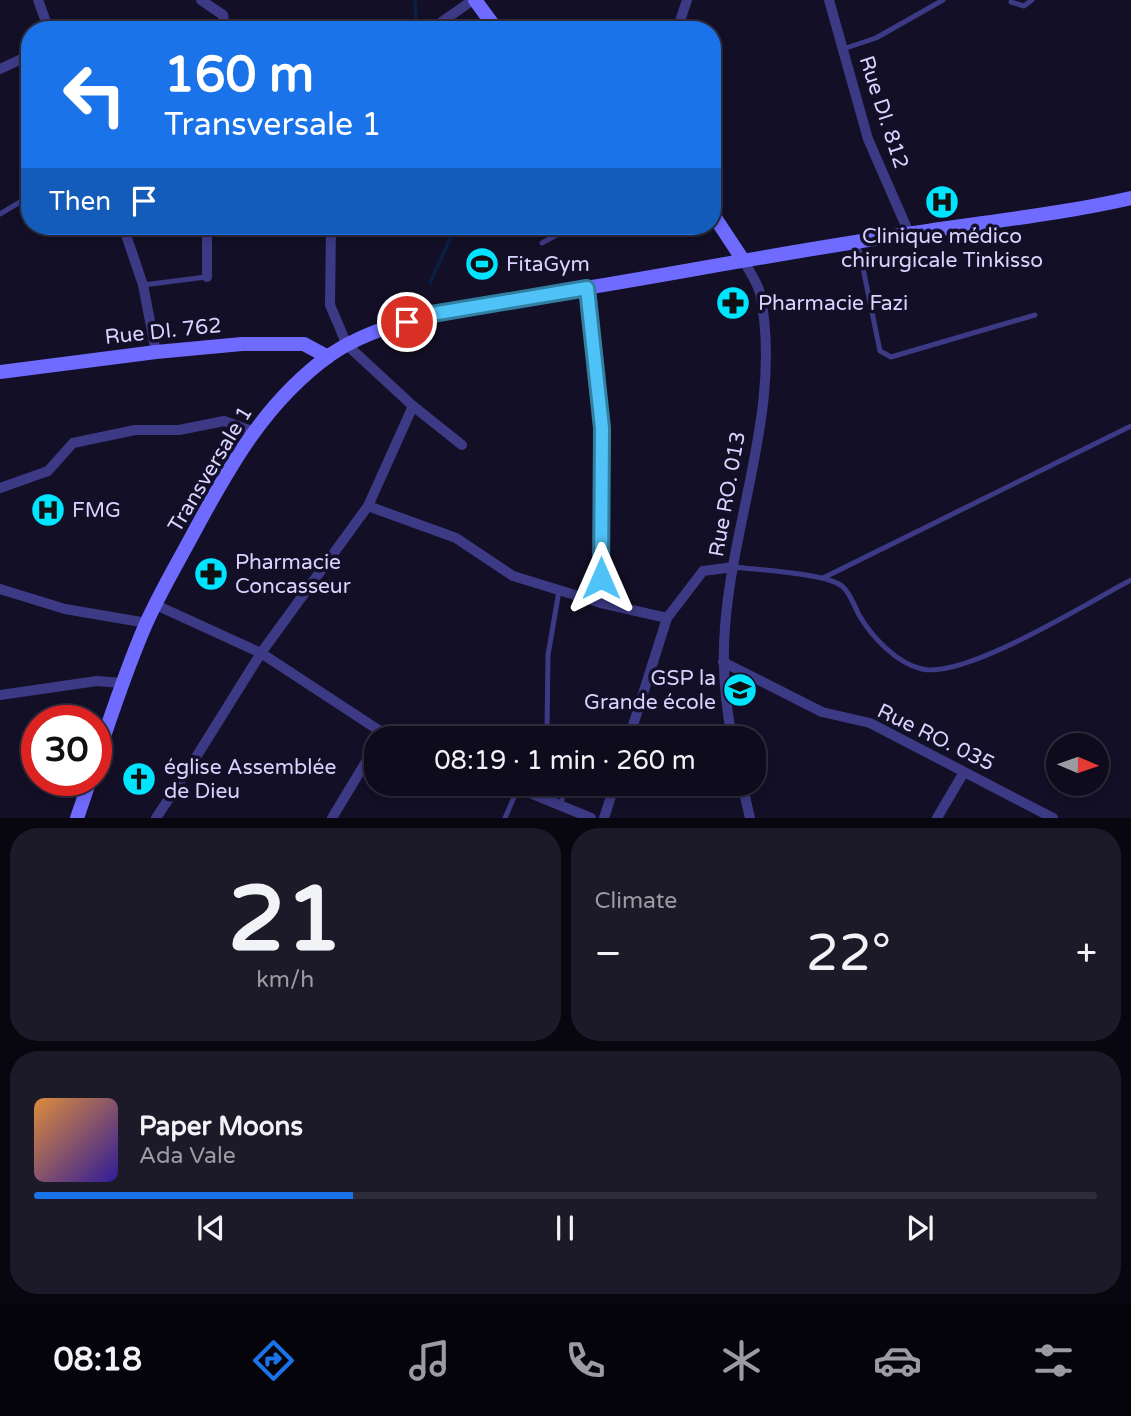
<!DOCTYPE html>
<meta charset="utf-8">
<style>
body{margin:0;font-family:"Varela Round",sans-serif;background:#1c1929;color:#f1f3f6;height:100vh;display:flex;flex-direction:column;font-size:26px;white-space:nowrap}
*{box-sizing:border-box;margin:0}
p{font-size:23px;color:#9b9ba3}
.icon{flex:none;width:38px;height:38px;fill:none;stroke:currentColor;stroke-width:2;stroke-linecap:round;stroke-linejoin:round}
.map{position:relative;height:818px;overflow:hidden}
.panel{display:flex;flex-direction:column;gap:10px;padding:10px;background:#08060f;flex:1}
.panel>*{flex:none}
.top-card{position:absolute;left:21px;top:21px;width:700px;height:214px;border-radius:28px;box-shadow:0 4px 10px #0003,0 0 0 2px #2e2b3b;background:#1a73e8;color:#fff;overflow:hidden}
.needle{width:46px;rotate:92deg}
.controls{position:absolute;left:1046px;top:733px;display:grid;gap:14px}
.controls a{display:grid;place-items:center;width:63px;height:63px;border-radius:50%;background:#0e0b1c;box-shadow:0 4px 10px #0003,0 0 0 2px #2e2b3b;font-size:35px}
.speed{position:absolute;left:21px;top:705px;display:flex;gap:14px;font-size:35px;font-weight:700;text-align:center}
.speed>*{display:grid;place-content:center;width:91px;height:91px;border-radius:50%;background:#0e0b1c;box-shadow:0 4px 10px #0003,0 0 0 2px #2e2b3b;line-height:1}
.speed .limit{border:10px solid #d22;background:#fff;color:#111}
.pin{position:absolute;display:grid;place-items:center;width:60px;height:60px;color:#fff;margin:-30px;border:4px solid #fff;border-radius:50%;box-shadow:0 2px 7px #0007}
.me{position:absolute;width:77px;margin:-38px;rotate:0deg;stroke-linejoin:round;filter:drop-shadow(0 0 5px #0008)}
.turn{display:flex;align-items:center;gap:24px;height:147px;padding:0 28px;font-size:32px}
.turn .icon{width:91px;height:91px;stroke-width:2.5}
.turn b{display:block;font-size:49px;line-height:60px}
.then{display:flex;align-items:center;height:66px;padding:0 28px;background:#0003;gap:14px;font-size:26px}
.big{font-size:52px;font-weight:600;line-height:1.1}
.panel .widget{flex:1;display:flex;flex-direction:column;justify-content:center;gap:10px;min-width:0;padding:0 24px;border-radius:28px;background:#1c1929}
.panel .dial{align-items:center;gap:0}
.dial b{font-size:91px;line-height:1}
.song{display:flex;align-items:center;gap:21px}
.cover{width:84px;height:84px;border-radius:10px;background:linear-gradient(135deg,hsl(30 70% 55%),hsl(250 70% 35%))}
.played{height:7px;border-radius:4px;background:linear-gradient(90deg,#1a73e8 30%,#2e2b3b 30%)}
.keys{display:flex;justify-content:space-around;direction:ltr}
.heat{display:flex;justify-content:space-between;align-items:center;font-size:38px;direction:ltr}
.panel .tiles{flex:1;display:grid;gap:10px;grid-template-columns:1fr 1fr}
.widget:last-child{grid-column:span 2}
.trip{position:absolute;left:364px;top:726px;width:402px;height:70px;border-radius:28px;background:#0e0b1c;box-shadow:0 4px 10px #0003,0 0 0 2px #2e2b3b;font-weight:600;line-height:70px;text-align:center}
.tab-bar{display:flex;height:112px;justify-content:space-around;align-items:center;background:#06040b;color:#9b9ba3}
.tab-bar .icon{width:49px;height:49px}
.tab-bar .selected{color:#1a73e8}
.tab-bar b{font-size:32px;color:#f1f3f6}
.map>svg:first-child{display:block}
.lines{fill:none;stroke-linecap:round;stroke-linejoin:round}
.stream{stroke:#0a1f44;stroke-width:3.5}
.lane{stroke:#3d3a85;stroke-width:5}
.street{stroke:#3d3a85;stroke-width:10}
.secondary{stroke:#6f6bff;stroke-width:14}
.route-casing{stroke:#337fa1;stroke-width:18}
.route{stroke:#4fc3f7;stroke-width:12}
.labels{text-anchor:middle;stroke-width:7;stroke-linejoin:round;paint-order:stroke}
.street-label{font-size:21px;fill:#d9d4ff;stroke:#130f26}
.poi-label{font-size:21px;fill:#d9d4ff;stroke:#130f26;text-anchor:start}
</style>
<div class="map">
<svg width="1131" height="818" viewBox="0 0 1131 818">
<rect width="100%" height="100%" fill="#130f26"/>
<g class="lines">
<g class="stream">
<path d="M 415,0 L 416,21"/>
<path d="M 430,283 L 456,226"/>
</g>
<g class="lane">
<path d="M 1011,2 L 1024,6 L 1032,0"/>
<path d="M 843,49 L 876,38 L 943,0"/>
<path d="M 0,214 L 30,196"/>
<path d="M 542,243 L 573,226"/>
<path d="M 858,244 L 880,351 L 891,357 L 1035,315"/>
<path d="M 143,285 L 206,277"/>
<path d="M 734,567 C 756,570 829,573 843,587 C 850,593 855,607 859,615 C 872,637 896,663 922,669 C 966,679 1089,602 1131,580"/>
<path d="M 823,578 L 1131,426"/>
<path d="M 550,738 L 547,730 L 548,655 L 559,591"/>
<path d="M 561,805 L 565,784"/>
<path d="M 505,818 L 518,788"/>
</g>
<g class="street">
<path d="M 38,0 L 49,30"/>
<path d="M 201,0 L 223,15 L 225,30"/>
<path d="M 829,0 L 868,139 L 909,233"/>
<path d="M 430,30 L 473,0"/>
<path d="M 677,30 L 687,0"/>
<path d="M 0,69 L 30,55"/>
<path d="M 123,226 L 143,285 L 156,352"/>
<path d="M 207,226 L 207,277"/>
<path d="M 331,226 L 330,305 L 347,345 L 413,406 L 462,445"/>
<path d="M 587,288 L 602,428 L 601,603"/>
<path d="M 0,488 L 48,471 L 73,443 L 135,430 L 179,430 L 224,421 L 252,431"/>
<path d="M 368,506 L 456,538 L 513,576 L 601,603 L 667,618"/>
<path d="M 0,589 L 65,609 L 147,623"/>
<path d="M 156,605 L 261,653 L 383,733 L 396,738"/>
<path d="M 723,662 L 822,712 L 870,723 L 1053,818"/>
<path d="M 0,695 L 97,681 L 122,683"/>
<path d="M 629,738 L 667,618 L 703,571 L 734,567"/>
<path d="M 732,738 C 725,702 722,664 725,627 C 733,517 783,404 760,293 C 757,282 749,270 743,260"/>
<path d="M 508,784 L 591,818"/>
<path d="M 742,784 L 750,818"/>
<path d="M 156,818 L 188,770 L 261,653 L 368,506 L 413,406"/>
<path d="M 332,818 L 376,745"/>
<path d="M 604,818 L 615,784"/>
<path d="M 937,818 L 964,772"/>
</g>
<g class="secondary">
<path d="M 475,0 L 497,30"/>
<path d="M 712,213 L 743,260"/>
<path d="M 0,372 L 156,352 L 242,344 L 304,344 L 328,357"/>
<path d="M 96,760 C 111,715 126,670 145,626 C 159,594 177,564 193,534 C 230,465 266,401 330,355 C 395,310 509,302 586,288 C 693,270 799,250 907,234 C 982,222 1057,215 1131,198"/>
<path d="M 77,818 L 90,780"/>
</g>
</g>
<g class="lines">
<g class="route-casing">
<path id="route" d="M 407,322 L 432,314 L 587,288 L 602,428 L 601,578"/>
</g>
<use href="#route" class="route"/>
</g>
<defs>
<g id="hospital-disc" transform="scale(1.75)"><circle r="9.5" fill="#00e5ff" stroke="#130f26"/><path d="M-5-5h3v3.5h4V-5h3V5h-3V1.5h-4V5h-3Z" fill="#111"/></g>
<g id="stadium-disc" transform="scale(1.75)"><circle r="9.5" fill="#00e5ff" stroke="#130f26"/><path d="M0-5a6.5 5 0 1 0 0 10a6.5 5 0 1 0 0-10ZM-3.5-1.8h7v3.6h-7Z" fill="#111"/></g>
<g id="pharmacy-disc" transform="scale(1.75)"><circle r="9.5" fill="#00e5ff" stroke="#130f26"/><path d="M-2-6h4v4h4v4h-4v4h-4v-4h-4v-4h4Z" fill="#111"/></g>
<g id="school-disc" transform="scale(1.75)"><circle r="9.5" fill="#00e5ff" stroke="#130f26"/><path d="M0-5L7-2L0 1L-7-2ZM-4 1L0 2.5L4 1V4Q0 6-4 4Z" fill="#111"/></g>
<g id="church-disc" transform="scale(1.75)"><circle r="9.5" fill="#00e5ff" stroke="#130f26"/><path d="M-1.2-6h2.4v3.5h3.3v2.4h-3.3V6h-2.4V-.1h-3.3v-2.4h3.3Z" fill="#111"/></g>
</defs>
<g fill-rule="evenodd">
<use href="#hospital-disc" x="942" y="202"/>
<use href="#stadium-disc" x="482" y="264"/>
<use href="#pharmacy-disc" x="733" y="303"/>
<use href="#hospital-disc" x="48" y="510"/>
<use href="#pharmacy-disc" x="211" y="574"/>
<use href="#school-disc" x="740" y="690"/>
<use href="#church-disc" x="139" y="779"/>
</g>
<g class="labels">
<g class="street-label">
<text transform="translate(884 112) rotate(72)" y="7">Rue DI. 812</text>
<text transform="translate(163 331) rotate(-6)" y="7">Rue DI. 762</text>
<text transform="translate(210 469) rotate(-59)" y="7">Transversale 1</text>
<text transform="translate(727 494) rotate(-80)" y="7">Rue RO. 013</text>
<text transform="translate(936 737) rotate(26)" y="7">Rue RO. 035</text>
</g>
<g class="poi-label">
<text x="942" y="243" text-anchor="middle">Clinique médico<tspan x="942" dy="24">chirurgicale Tinkisso</tspan></text>
<text x="506" y="271">FitaGym</text>
<text x="758" y="310">Pharmacie Fazi</text>
<text x="72" y="517">FMG</text>
<text x="235" y="569">Pharmacie<tspan x="235" dy="24">Concasseur</tspan></text>
<text x="716" y="685" text-anchor="end">GSP la<tspan x="716" dy="24">Grande école</tspan></text>
<text x="164" y="774">église Assemblée<tspan x="164" dy="24">de Dieu</tspan></text>
</g>
</g>
</svg>
<div class="controls">
<a><svg class="needle" viewBox="-14 -14 28 28"><path d="M0-13l5 13h-10z" fill="#e53935"/><path d="M0 13l5-13h-10z" fill="#9b9ba3"/></svg></a>
</div>
<div class="speed"><div class="limit">30</div></div>
<div class="pin" style="left:407px;top:322px;background:#d93025"><svg class="icon" aria-label="arrive" viewBox="0 0 24 24"><path d="M6 21V4h12l-3 4 3 4H6"/></svg></div>
<svg class="me" style="left:601px;top:578px" viewBox="-20 -20 40 40"><path d="M0-17L14 15 0 8-14 15z" fill="#4fc3f7" stroke="#fff" stroke-width="4"/></svg>
<div class="trip">08:19 · 1 min · 260 m</div>
<div class="top-card">
<div class="turn"><svg class="icon" aria-label="left" viewBox="0 0 24 24"><path d="M17 20v-9H6M10 6l-5 5 5 5"/></svg><div><b>160 m</b>Transversale 1</div></div>
<div class="then">Then<svg class="icon" aria-label="arrive" viewBox="0 0 24 24"><path d="M6 21V4h12l-3 4 3 4H6"/></svg></div>
</div>
</div>
<section class="panel">
<div class="tiles">
<div class="widget dial"><b>21</b><p>km/h</p></div>
<div class="widget"><p>Climate</p>
<div class="heat"><a>−</a><b class="big">22°</b><a>+</a></div>
</div>
<div class="widget">
<div class="song"><i class="cover"></i><div><b>Paper Moons</b><p>Ada Vale</p></div></div>
<div class="played"></div>
<div class="keys"><svg class="icon" aria-label="previous" viewBox="0 0 24 24"><path d="M18 5L8 12l10 7zM5 5v14"/></svg><svg class="icon" aria-label="pause" viewBox="0 0 24 24"><path d="M8 5v14M16 5v14"/></svg><svg class="icon" aria-label="next" viewBox="0 0 24 24"><path d="M6 5l10 7-10 7zM19 5v14"/></svg></div>
</div>
</div>
</section>
<nav class="tab-bar">
<b>08:18</b>
<svg class="icon selected" aria-label="directions" viewBox="0 0 24 24"><path d="M12 3l9 9-9 9-9-9zM9 14v-3h6M13 9l2 2-2 2"/></svg>
<svg class="icon" aria-label="music" viewBox="0 0 24 24"><path d="M9 18V5l10-2v13"/><circle cx="6" cy="18" r="3"/><circle cx="16" cy="16" r="3"/></svg>
<svg class="icon" aria-label="phone" viewBox="0 0 24 24"><path d="M5 4h4l2 5-3 2q2 4 5 5l2-3 5 2v4C11 20 4 13 5 4z"/></svg>
<svg class="icon" aria-label="climate" viewBox="0 0 24 24"><path d="M12 3v18M4 7l16 10M4 17L20 7"/></svg>
<svg class="icon" aria-label="car" viewBox="0 0 24 24"><path d="M5 17H2v-5l4-1 3-4h7l3 4 3 1v5h-3M9 17h6M6 11h13"/><circle cx="7" cy="17" r="2"/><circle cx="17" cy="17" r="2"/></svg>
<svg class="icon" aria-label="filters" viewBox="0 0 24 24"><path d="M4 7h16M4 17h16"/><circle cx="9" cy="7" r="2"/><circle cx="15" cy="17" r="2"/></svg>
</nav>
